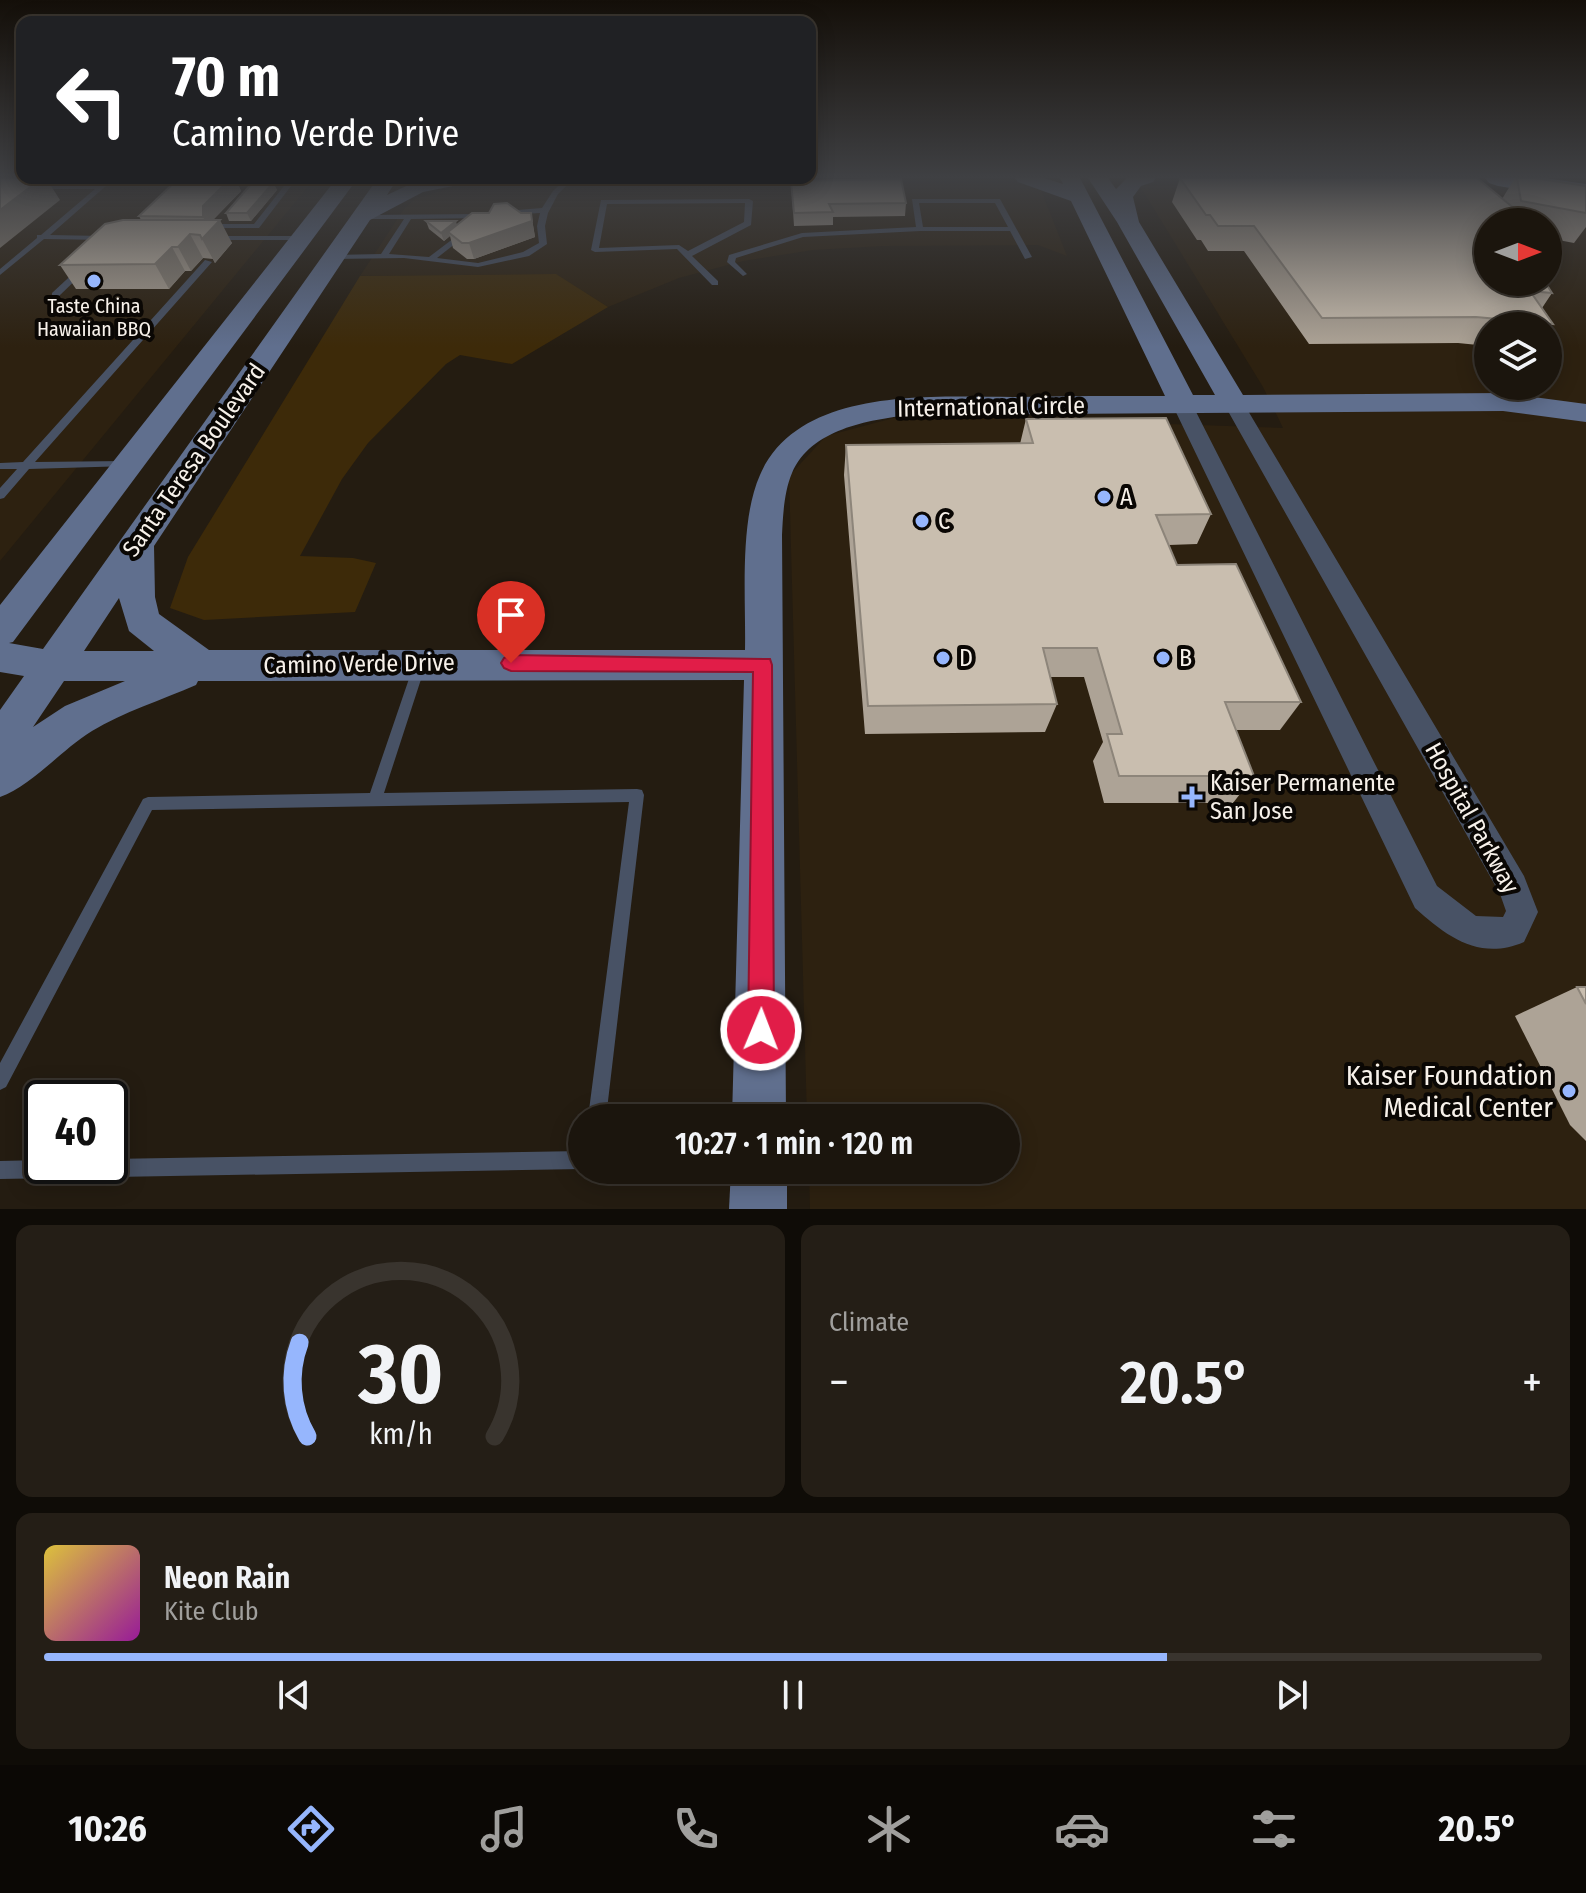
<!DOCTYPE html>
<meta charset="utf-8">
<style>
body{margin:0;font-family:"Fira Sans Condensed",sans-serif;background:#241e16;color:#f1f3f6;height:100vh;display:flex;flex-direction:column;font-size:30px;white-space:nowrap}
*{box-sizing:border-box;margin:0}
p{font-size:26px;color:#a09f9d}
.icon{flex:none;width:44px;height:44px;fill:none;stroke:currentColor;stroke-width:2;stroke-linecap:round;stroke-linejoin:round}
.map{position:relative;height:1209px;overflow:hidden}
.side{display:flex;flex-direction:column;gap:16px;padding:16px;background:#0f0c07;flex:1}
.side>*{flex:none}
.top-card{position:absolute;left:16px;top:16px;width:800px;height:168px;border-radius:16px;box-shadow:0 4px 20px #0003,0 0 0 2px #39342e;background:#202124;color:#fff;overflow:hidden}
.needle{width:52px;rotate:90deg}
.tools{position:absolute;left:1474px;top:208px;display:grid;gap:16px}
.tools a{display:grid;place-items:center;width:88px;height:88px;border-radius:50%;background:#1b150d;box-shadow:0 4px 20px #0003,0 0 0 2px #39342e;font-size:40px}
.speed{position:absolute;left:24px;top:1080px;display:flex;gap:16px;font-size:40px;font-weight:700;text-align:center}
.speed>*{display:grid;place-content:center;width:104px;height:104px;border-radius:50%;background:#1b150d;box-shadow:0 4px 20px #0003,0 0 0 2px #39342e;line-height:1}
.speed .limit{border:4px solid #111;border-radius:12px;background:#fff;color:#111}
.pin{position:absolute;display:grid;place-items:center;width:68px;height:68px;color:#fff;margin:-82px -34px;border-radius:50% 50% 50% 0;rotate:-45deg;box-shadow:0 0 8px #0007}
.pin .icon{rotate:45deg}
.me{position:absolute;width:88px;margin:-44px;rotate:1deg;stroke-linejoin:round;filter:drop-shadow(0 0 6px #0008)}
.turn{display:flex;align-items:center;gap:28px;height:168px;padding:0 24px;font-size:36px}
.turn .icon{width:104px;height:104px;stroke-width:2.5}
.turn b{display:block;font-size:56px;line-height:68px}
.big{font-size:60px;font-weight:600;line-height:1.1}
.side .widget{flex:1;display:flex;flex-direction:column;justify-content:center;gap:12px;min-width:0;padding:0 28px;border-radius:16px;background:#241e16}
.side .dial{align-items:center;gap:0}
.dial svg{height:208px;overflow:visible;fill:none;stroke:#39342e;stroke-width:7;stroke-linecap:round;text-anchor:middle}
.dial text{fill:#f1f3f6;stroke:none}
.song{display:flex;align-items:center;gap:24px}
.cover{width:96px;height:96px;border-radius:12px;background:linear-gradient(135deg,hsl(50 70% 55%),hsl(300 70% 35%))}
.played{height:8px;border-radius:4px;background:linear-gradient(90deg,#96b6fd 75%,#39342e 75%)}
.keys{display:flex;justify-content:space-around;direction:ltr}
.heat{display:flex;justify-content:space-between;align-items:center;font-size:44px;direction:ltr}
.side .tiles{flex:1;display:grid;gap:16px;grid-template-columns:1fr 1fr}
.widget:last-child{grid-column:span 2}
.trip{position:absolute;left:568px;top:1104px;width:452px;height:80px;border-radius:40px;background:#1b150d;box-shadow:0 4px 20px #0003,0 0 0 2px #39342e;font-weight:600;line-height:80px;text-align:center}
.tabs{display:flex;height:128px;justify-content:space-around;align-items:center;background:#0b0805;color:#a09f9d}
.tabs .icon{width:56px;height:56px}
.tabs .selected{color:#96b6fd}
.tabs b{font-size:36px;color:#f1f3f6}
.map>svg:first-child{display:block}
.built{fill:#2d2110;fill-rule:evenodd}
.green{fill:#3d2a09}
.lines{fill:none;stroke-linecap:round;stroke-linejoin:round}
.lane{fill:#485265;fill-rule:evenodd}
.street{fill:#485265;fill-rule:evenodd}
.secondary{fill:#606f8e;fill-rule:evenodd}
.highway{fill:#839aca;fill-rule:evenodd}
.wall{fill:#ada396}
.shaded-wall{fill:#8d857a}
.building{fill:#c9beaf;stroke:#8d857a;stroke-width:2}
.route{fill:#e11d48;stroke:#92132f;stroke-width:2}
.poi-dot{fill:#96b6fd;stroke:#0a0704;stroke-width:3}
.labels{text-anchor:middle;stroke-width:8;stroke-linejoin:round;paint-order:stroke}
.far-poi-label{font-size:20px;fill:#f7f1ea;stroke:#0a0704}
.street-label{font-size:24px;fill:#f7f1ea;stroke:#0a0704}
.poi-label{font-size:24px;fill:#f7f1ea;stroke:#0a0704;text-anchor:start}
.near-poi-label{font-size:28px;fill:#f7f1ea;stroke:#0a0704;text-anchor:end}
</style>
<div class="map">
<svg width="1586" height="1209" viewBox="0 0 1586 1209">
<rect width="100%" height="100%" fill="#241c11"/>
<g class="built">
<path d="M 0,178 L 315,178 L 0,561 Z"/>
<path d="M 1010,183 L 1041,190 L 1067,256 L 1038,245 L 883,246 L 813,250 L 743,261 L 679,278 L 608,307 L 555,274 L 360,276 L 404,209 L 415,199 L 448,189 Z"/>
<path d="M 1367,184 L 1485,189 L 1586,204 L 1586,1209 L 810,1209 L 809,1170 L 1006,1170 L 1006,1118 L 807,1118 L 789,476 L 826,436 L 905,415 L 1283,428 L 1263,387 L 1140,186 ZM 1488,222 L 1548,222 L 1548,282 L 1488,282 ZM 1488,326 L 1548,326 L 1548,386 L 1488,386 Z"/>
</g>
<path class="green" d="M 556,274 L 608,307 L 512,364 L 460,355 L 446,364 L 368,443 L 342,479 L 300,556 L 353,558 L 376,563 L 355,612 L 204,620 L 170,608 L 188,557 L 360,276 Z"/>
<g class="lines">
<g class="lane">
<path d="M 108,178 L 115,178 L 50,235 L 103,236 L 106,236 L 106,240 L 44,239 L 0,275 L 0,269 L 37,238 L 37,235 L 41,235 L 95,189 L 37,189 L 34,187 L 35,186 L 100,185 Z"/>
<path d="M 567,178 L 574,178 L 558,194 L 548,213 L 545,226 L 547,244 L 529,256 L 478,267 L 404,258 L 333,259 L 329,257 L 333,255 L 381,254 L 404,219 L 362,219 L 362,215 L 365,215 L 482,214 L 486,216 L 482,218 L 411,219 L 389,254 L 429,257 L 462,232 L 465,232 L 465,236 L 437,258 L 478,263 L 523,252 L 539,243 L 537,226 L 540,213 L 504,215 L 500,213 L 504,211 L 542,208 L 553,191 Z"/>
<path d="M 282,180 L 291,186 L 259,228 L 216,228 L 212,226 L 216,224 L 254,224 L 284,186 L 280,184 L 254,184 L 251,182 L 254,180 Z"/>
<path d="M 749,199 L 753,201 L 751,225 L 692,256 L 718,281 L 718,285 L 712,285 L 677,249 L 595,252 L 591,250 L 601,200 ZM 745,203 L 744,222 L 688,251 L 679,245 L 599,248 L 607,204 Z"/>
<path d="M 912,199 L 1000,199 L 1032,257 L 1025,259 L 1010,231 L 920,231 L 803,237 L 736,258 L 735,262 L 747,274 L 743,276 L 727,262 L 729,255 L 802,233 L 916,227 ZM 919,203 L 995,203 L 1008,227 L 923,227 Z"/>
<path d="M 210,236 L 302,236 L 306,238 L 302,240 L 210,240 Z"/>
<path d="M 205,260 L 212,262 L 35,462 L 125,461 L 130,464 L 129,466 L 29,469 L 4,498 L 0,499 L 0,488 L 17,469 L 0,469 L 0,463 L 23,462 Z"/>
<path d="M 79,268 L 86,270 L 58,297 L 52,297 L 52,293 Z"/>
<path d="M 419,662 L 424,663 L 425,667 L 384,793 L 637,789 L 642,790 L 644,795 L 606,1118 L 588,1118 L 629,802 L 152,810 L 6,1087 L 0,1090 L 0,1063 L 143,799 L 148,797 L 370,793 L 413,667 L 414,663 Z"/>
<path d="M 582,1151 L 582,1169 L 0,1179 L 0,1161 L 42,1160 L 42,1166 L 110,1166 L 110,1159 Z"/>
</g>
<path class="street" d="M 1182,398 L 1192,404 L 1437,886 L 1476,916 L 1503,917 L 1506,911 L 1500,894 L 1224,404 L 1234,398 L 1244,404 L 1524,876 L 1538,912 L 1524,942 C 1480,961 1447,937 1415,908 L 1172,404 Z"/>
<g class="secondary">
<path d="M 337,178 L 358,178 L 13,642 L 9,643 L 43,649 L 378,178 L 398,178 L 387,195 L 417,181 L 476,178 L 473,182 L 423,192 L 370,220 L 154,546 L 155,597 L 159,614 L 209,650 L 745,650 C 746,598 739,522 760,475 C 799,386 933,397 1012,397 C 1063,396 1114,396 1165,396 L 1071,201 L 1018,182 L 1015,178 L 1044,178 L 1063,184 L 1060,178 L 1080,178 L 1193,395 L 1215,395 L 1117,222 L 1088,178 L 1108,178 L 1116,189 L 1127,178 L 1156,178 L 1153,182 L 1141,186 L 1133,197 L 1139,222 L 1243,395 L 1503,393 L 1586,404 L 1586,422 L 1503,411 L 910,415 C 868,420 811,429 792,473 C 784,492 783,515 782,535 L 786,1118 L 732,1118 L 744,680 L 198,681 L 196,685 C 162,700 123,712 92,731 C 61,750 33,785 0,797 L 0,710 L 24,676 L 0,672 L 0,605 ZM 119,598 L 129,631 L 154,651 L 84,651 ZM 64,681 L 125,681 L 65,706 L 33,727 Z"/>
<path d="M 731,1170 L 787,1170 L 787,1209 L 729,1209 Z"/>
</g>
<path class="highway" d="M 1485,178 L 1544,178 L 1586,184 L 1586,200 L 1498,186 L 1489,183 Z"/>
</g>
<g class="wall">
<path d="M 179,178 L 235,178 L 241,191 L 213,220 L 232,243 L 215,263 L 213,259 L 203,258 L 191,271 L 185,271 L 169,289 L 76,289 L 60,265 L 141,220 L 139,216 Z"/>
<path d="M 1180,178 L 1502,199 L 1515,178 L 1534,178 L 1586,186 L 1586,227 L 1574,243 L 1548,238 L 1548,222 L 1488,222 L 1552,293 L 1542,308 L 1553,324 L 1548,330 L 1548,326 L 1488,326 L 1488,346 L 1458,343 L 1309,344 L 1244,251 L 1208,251 L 1201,240 L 1197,240 L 1172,202 Z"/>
<path d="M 791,181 L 906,203 L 905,216 L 833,217 L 833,225 L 794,226 Z"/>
<path d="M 273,183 L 277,190 L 251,221 L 229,221 L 226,213 Z"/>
<path d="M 521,213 L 531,213 L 535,237 L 474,259 L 467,259 L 453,248 L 450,236 L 444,241 L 429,229 L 426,221 L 457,225 Z"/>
<path d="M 1026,419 L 1211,514 L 1197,544 L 1169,545 L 1177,565 L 1301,702 L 1280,730 L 1236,730 L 1254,776 L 1233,803 L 1104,803 L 1093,761 L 1103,742 L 1084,677 L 1050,677 L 1057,704 L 1045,732 L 865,734 L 844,475 L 846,445 L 1020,444 Z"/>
<path d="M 1577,987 L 1586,987 L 1586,1141 L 1570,1125 L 1515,1016 Z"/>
</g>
<g class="shaded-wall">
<path d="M 42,178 L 46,178 L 60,200 L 0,248 L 0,210 Z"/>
<path d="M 231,178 L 235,178 L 241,191 L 211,222 L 220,220 L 232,243 L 215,263 L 202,239 L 210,231 L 203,217 L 203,206 Z"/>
<path d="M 273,183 L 277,190 L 251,221 L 247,213 Z"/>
<path d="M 531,213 L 535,237 L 474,259 L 469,243 Z"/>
<path d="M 456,221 L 458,229 L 448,232 L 450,236 L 444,241 L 441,233 Z"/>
<path d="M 190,234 L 203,258 L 191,271 L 178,247 Z"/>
<path d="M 172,247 L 185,271 L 169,289 L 155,264 Z"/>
</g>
<g class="building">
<path d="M 0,178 L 42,178 L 0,210 Z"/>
<path d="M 179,178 L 231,178 L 203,206 L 203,217 L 139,216 Z"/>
<path d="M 1180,178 L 1477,178 L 1526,218 L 1527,222 L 1488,222 L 1488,282 L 1545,282 L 1552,293 L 1530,291 L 1553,324 L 1476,317 L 1322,318 L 1254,226 L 1218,226 L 1210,215 L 1206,215 Z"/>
<path d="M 1517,178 L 1534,178 L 1586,186 L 1586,213 L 1521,201 Z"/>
<path d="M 901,179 L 906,203 L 829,204 L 833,212 L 794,213 L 791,181 Z"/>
<path d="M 252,183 L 273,183 L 247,213 L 226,213 Z"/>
<path d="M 507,203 L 521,213 L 531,213 L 532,221 L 469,243 L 462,243 L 448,232 L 472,213 L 489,213 L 494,204 Z"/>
<path d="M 123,220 L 220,220 L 202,239 L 200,235 L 190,234 L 178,247 L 172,247 L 155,264 L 60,265 L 105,224 Z"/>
<path d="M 426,221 L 456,221 L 441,233 Z"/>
<path d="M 1166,418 L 1211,514 L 1156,515 L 1177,565 L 1236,564 L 1301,702 L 1225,702 L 1254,776 L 1119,776 L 1107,734 L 1122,734 L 1097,648 L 1043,648 L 1057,704 L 868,706 L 846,445 L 1033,443 L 1026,419 Z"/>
<path d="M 1577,987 L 1586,987 L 1586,1004 Z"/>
</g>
<linearGradient id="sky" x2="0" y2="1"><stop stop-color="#140f09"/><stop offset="0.51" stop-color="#3f4043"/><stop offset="1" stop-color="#3f4043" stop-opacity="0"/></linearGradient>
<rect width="1586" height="347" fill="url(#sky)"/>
<path class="route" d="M 511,655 L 770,659 L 772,665 L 774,1030 L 770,1039 L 761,1043 L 751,1039 L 748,1030 L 753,672 L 511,671 L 504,668 L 501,663 L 504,658 Z"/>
<g class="poi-dot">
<circle cx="94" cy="281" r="8"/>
<circle cx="1104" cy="497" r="8"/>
<circle cx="922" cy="521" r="8"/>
<circle cx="943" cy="658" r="8"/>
<circle cx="1163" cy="658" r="8"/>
<path d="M1188 785h8v8h8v8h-8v8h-8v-8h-8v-8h8z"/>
<circle cx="1569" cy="1091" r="8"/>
</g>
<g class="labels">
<g class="far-poi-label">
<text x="94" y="313">Taste China<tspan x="94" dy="23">Hawaiian BBQ</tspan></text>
</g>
<g class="street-label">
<text transform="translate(991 407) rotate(-1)" y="8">International Circle</text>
<text transform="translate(194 460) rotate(-55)" y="8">Santa Teresa Boulevard</text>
<text transform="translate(359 664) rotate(-1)" y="8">Camino Verde Drive</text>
<text transform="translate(1472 818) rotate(61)" y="8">Hospital Parkway</text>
</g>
<g class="poi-label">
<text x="1120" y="505">A</text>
<text x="938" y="529">C</text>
<text x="959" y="666">D</text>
<text x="1179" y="666">B</text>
<text x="1210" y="791">Kaiser Permanente<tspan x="1210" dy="28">San Jose</tspan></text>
</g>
<g class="near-poi-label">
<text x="1553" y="1085">Kaiser Foundation<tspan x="1553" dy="32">Medical Center</tspan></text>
</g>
</g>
</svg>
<div class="tools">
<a><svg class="needle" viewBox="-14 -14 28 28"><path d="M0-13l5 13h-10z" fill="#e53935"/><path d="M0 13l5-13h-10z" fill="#a09f9d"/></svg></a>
<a><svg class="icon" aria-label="layers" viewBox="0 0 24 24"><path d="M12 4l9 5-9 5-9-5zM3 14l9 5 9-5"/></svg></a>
</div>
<div class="speed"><div class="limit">40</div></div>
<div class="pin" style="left:511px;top:663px;background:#d93025"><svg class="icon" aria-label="arrive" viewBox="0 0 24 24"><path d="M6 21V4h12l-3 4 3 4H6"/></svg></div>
<svg class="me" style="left:761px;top:1030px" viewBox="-20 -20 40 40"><circle r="17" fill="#e11d48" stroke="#fff" stroke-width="3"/><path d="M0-11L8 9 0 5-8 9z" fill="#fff"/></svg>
<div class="trip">10:27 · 1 min · 120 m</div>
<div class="top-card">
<div class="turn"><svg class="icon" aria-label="left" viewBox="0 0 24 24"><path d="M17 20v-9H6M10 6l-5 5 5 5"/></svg><div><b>70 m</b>Camino Verde Drive</div></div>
</div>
</div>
<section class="side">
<div class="tiles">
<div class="widget dial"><svg viewBox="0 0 100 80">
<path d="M14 69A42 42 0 1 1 86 69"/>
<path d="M14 69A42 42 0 0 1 11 33" stroke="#96b6fd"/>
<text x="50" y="56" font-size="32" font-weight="700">30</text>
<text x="50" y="72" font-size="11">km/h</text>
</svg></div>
<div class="widget"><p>Climate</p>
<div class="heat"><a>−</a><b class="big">20.5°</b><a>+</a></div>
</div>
<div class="widget">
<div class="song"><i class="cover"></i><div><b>Neon Rain</b><p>Kite Club</p></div></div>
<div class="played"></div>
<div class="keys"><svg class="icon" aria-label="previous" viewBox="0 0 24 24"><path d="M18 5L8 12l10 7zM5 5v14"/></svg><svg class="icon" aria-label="pause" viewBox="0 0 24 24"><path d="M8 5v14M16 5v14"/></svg><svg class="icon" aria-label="next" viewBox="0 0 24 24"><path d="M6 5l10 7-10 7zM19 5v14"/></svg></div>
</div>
</div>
</section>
<nav class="tabs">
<b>10:26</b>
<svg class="icon selected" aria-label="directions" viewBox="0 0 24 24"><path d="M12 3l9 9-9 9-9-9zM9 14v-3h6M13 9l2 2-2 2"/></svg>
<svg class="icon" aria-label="music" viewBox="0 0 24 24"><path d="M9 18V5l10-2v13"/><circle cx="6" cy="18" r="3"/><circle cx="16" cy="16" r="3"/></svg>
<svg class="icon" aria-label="phone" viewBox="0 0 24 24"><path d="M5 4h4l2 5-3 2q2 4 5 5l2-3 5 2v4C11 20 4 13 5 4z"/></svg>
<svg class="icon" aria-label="climate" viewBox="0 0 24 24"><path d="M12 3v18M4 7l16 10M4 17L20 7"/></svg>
<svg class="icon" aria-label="car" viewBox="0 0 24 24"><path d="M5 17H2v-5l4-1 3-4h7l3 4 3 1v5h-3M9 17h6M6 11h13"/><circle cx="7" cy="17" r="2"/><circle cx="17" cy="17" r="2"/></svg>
<svg class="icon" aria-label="filters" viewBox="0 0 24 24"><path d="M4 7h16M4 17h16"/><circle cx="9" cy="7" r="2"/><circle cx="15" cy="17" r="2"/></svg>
<b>20.5°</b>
</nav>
